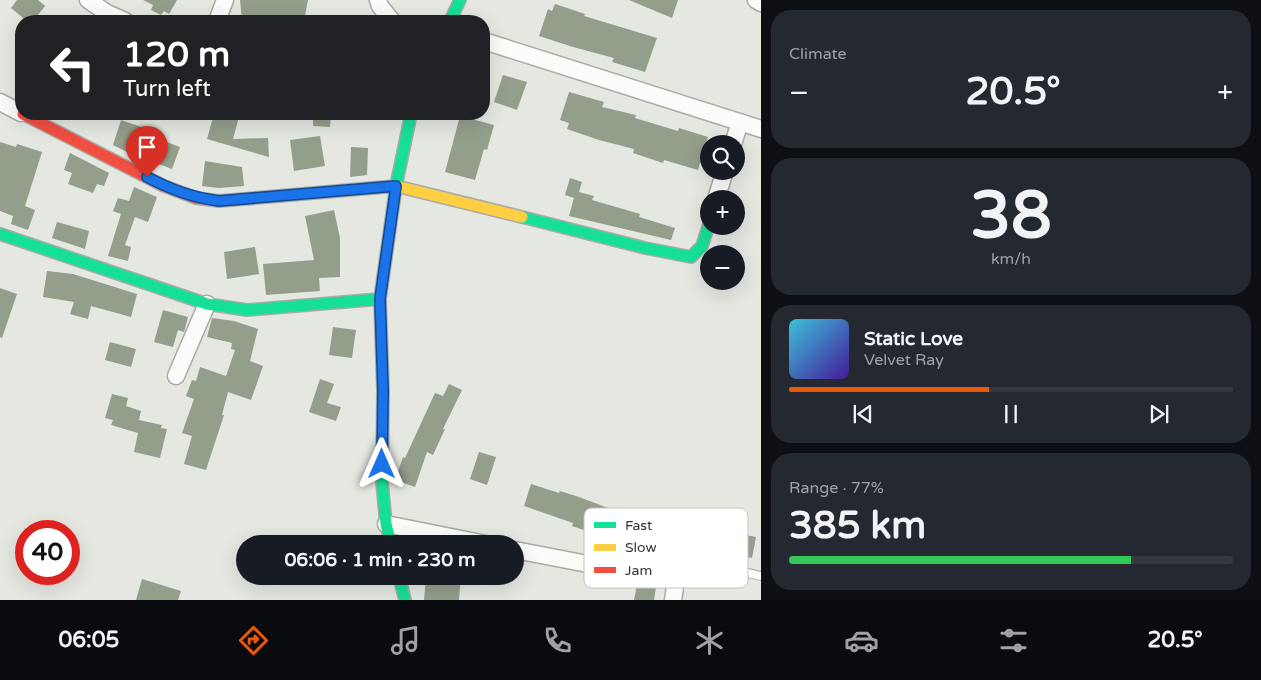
<!DOCTYPE html>
<meta charset="utf-8">
<style>
body{margin:0;font-family:"Varela Round",sans-serif;background:#242831;color:#f1f3f6;height:100vh;display:flex;flex-direction:column;font-size:19px;white-space:nowrap}
*{box-sizing:border-box;margin:0}
p{font-size:16px;color:#9ea1a6}
.icon{flex:none;width:28px;height:28px;fill:none;stroke:currentColor;stroke-width:2;stroke-linecap:round;stroke-linejoin:round}
.map{position:relative;flex:1;overflow:hidden}
.details{display:flex;flex-direction:column;gap:10px;padding:10px;background:#0d0f14;width:500px}
.details>*{flex:none}
.top-card{position:absolute;left:15px;top:15px;width:475px;height:105px;border-radius:20px;box-shadow:0 5px 20px #0002;background:#202124;color:#fff;overflow:hidden}
.fabs{position:absolute;left:700px;top:135px;display:grid;gap:10px}
.fabs a{display:grid;place-items:center;width:45px;height:45px;border-radius:50%;background:#171b24;box-shadow:0 5px 20px #0002;font-size:25px}
.speed{position:absolute;left:15px;top:520px;display:flex;gap:10px;font-size:25px;font-weight:700;text-align:center}
.speed>*{display:grid;place-content:center;width:65px;height:65px;border-radius:50%;background:#171b24;box-shadow:0 5px 20px #0002;line-height:1}
.speed .limit{border:8px solid #d22;background:#fff;color:#111}
.pin{position:absolute;display:grid;place-items:center;width:42px;height:42px;color:#fff;margin:-51px -21px;border-radius:50% 50% 50% 0;rotate:-45deg;box-shadow:0 0 5px #0007}
.pin .icon{rotate:45deg}
.me{position:absolute;width:55px;margin:-28px;rotate:0deg;stroke-linejoin:round;filter:drop-shadow(0 0 4px #0008)}
.turn{display:flex;align-items:center;gap:18px;height:105px;padding:0 25px;font-size:22px}
.turn .icon{width:65px;height:65px;stroke-width:2.5}
.turn b{display:block;font-size:35px;line-height:42px}
.big{font-size:38px;font-weight:800;line-height:1.1}
.details .card{flex:1;display:flex;flex-direction:column;justify-content:center;gap:8px;min-width:0;padding:0 18px;border-radius:20px;background:#242831}
.details .dial{align-items:center;gap:0}
.dial b{font-size:65px;line-height:1}
.song{display:flex;align-items:center;gap:15px}
.cover{width:60px;height:60px;border-radius:8px;background:linear-gradient(135deg,hsl(190 70% 55%),hsl(260 70% 35%))}
.played{height:5px;border-radius:2px;background:linear-gradient(90deg,#ea580c 45%,#363941 45%)}
.keys{display:flex;justify-content:space-around;direction:ltr}
.heat{display:flex;justify-content:space-between;align-items:center;font-size:28px;direction:ltr}
.charge{height:8px;border-radius:4px;background:linear-gradient(90deg,#34c759 77%,#363941 0)}
.trip{position:absolute;left:236px;top:535px;width:288px;height:50px;border-radius:25px;background:#171b24;box-shadow:0 5px 20px #0002;font-weight:800;line-height:50px;text-align:center}
.dock{display:flex;height:80px;justify-content:space-around;align-items:center;background:#090b0e;color:#9ea1a6}
.dock .icon{width:35px;height:35px}
.dock .active{color:#ea580c}
.dock b{font-size:22px;color:#f1f3f6}
main{display:flex;flex:1;min-height:0}
.map>svg:first-child{display:block}
.building{fill:#939e8b}
.lines{fill:none;stroke-linecap:round;stroke-linejoin:round}
.lane-casing{stroke:#a8aba6;stroke-width:10}
.street-casing{stroke:#a8aba6;stroke-width:19}
.fast-casing{stroke:#a8aba6;stroke-width:14}
.slow-casing{stroke:#a8aba6;stroke-width:14}
.jam-casing{stroke:#a8aba6;stroke-width:14}
.lane{stroke:#fbfcfa;stroke-width:8}
.street{stroke:#fbfcfa;stroke-width:16}
.fast{stroke:#16e098;stroke-width:11}
.slow{stroke:#ffcf43;stroke-width:11}
.jam{stroke:#f24e42;stroke-width:11}
.route-casing{stroke:#114b97;stroke-width:12}
.route{stroke:#1a73e8;stroke-width:9}
.key{fill:#fff;stroke:#c1c2c1;stroke-width:1}
.key-label{font-size:14px;fill:#31342f}
</style>
<main>
<div class="map">
<svg width="761" height="600" viewBox="0 0 761 600">
<rect width="100%" height="100%" fill="#e4e8e1"/>
<g class="building">
<path d="M 17,0 L 38,0 L 45,6 L 33,21 L 27,21 L 11,8 Z"/>
<path d="M 143,0 L 177,0 L 169,14 L 164,11 L 161,15 L 151,10 L 153,5 Z"/>
<path d="M 240,0 L 308,0 L 304,21 L 242,21 Z"/>
<path d="M 629,0 L 678,0 L 672,18 Z"/>
<path d="M 555,4 L 585,14 L 584,16 L 657,38 L 645,72 L 612,62 L 614,58 L 573,47 L 539,36 L 548,9 L 552,11 Z"/>
<path d="M 503,75 L 527,82 L 517,110 L 494,102 Z"/>
<path d="M 569,92 L 604,102 L 602,107 L 636,115 L 635,118 L 678,131 L 679,128 L 708,137 L 698,170 L 664,160 L 663,163 L 633,153 L 634,149 L 599,140 L 567,129 L 569,123 L 560,120 Z"/>
<path d="M 214,114 L 226,114 L 239,117 L 233,139 L 268,138 L 269,157 L 207,139 Z"/>
<path d="M 313,114 L 331,114 L 330,127 L 313,126 Z"/>
<path d="M 460,116 L 494,125 L 487,150 L 484,149 L 475,180 L 445,172 Z"/>
<path d="M 121,120 L 147,129 L 145,134 L 180,147 L 172,169 L 137,156 L 137,157 L 113,145 Z"/>
<path d="M 320,136 L 325,166 L 294,171 L 290,140 Z"/>
<path d="M 0,142 L 16,147 L 17,144 L 42,152 L 25,206 L 35,210 L 28,230 L 11,224 L 13,216 L 0,211 Z"/>
<path d="M 351,147 L 368,148 L 367,175 L 350,177 Z"/>
<path d="M 70,153 L 109,173 L 104,186 L 97,184 L 93,193 L 68,184 L 72,173 L 64,170 Z"/>
<path d="M 205,161 L 242,167 L 244,186 L 219,188 L 202,186 Z"/>
<path d="M 570,178 L 582,182 L 579,192 L 594,196 L 592,200 L 640,214 L 639,217 L 675,228 L 671,240 L 569,216 L 574,198 L 565,195 Z"/>
<path d="M 134,187 L 157,197 L 148,222 L 135,217 L 125,245 L 131,247 L 128,261 L 108,256 L 121,214 L 113,211 L 118,198 L 129,201 Z"/>
<path d="M 334,210 L 340,238 L 340,277 L 319,278 L 320,291 L 266,295 L 263,264 L 314,260 L 305,216 Z"/>
<path d="M 57,222 L 89,231 L 85,249 L 52,238 Z"/>
<path d="M 255,247 L 259,274 L 227,279 L 224,252 Z"/>
<path d="M 47,271 L 73,274 L 137,294 L 131,317 L 91,306 L 88,319 L 70,314 L 74,302 L 43,297 Z"/>
<path d="M 0,288 L 17,294 L 2,338 L 0,337 Z"/>
<path d="M 163,310 L 188,317 L 184,332 L 178,330 L 173,347 L 154,342 Z"/>
<path d="M 212,318 L 234,321 L 258,329 L 250,361 L 263,366 L 251,400 L 228,392 L 222,415 L 224,415 L 206,470 L 184,464 L 192,436 L 182,433 L 194,399 L 186,396 L 192,380 L 196,381 L 200,367 L 226,376 L 235,350 L 231,349 L 232,343 L 207,337 Z"/>
<path d="M 333,327 L 356,330 L 352,358 L 329,355 Z"/>
<path d="M 110,342 L 136,349 L 131,367 L 105,360 Z"/>
<path d="M 320,379 L 334,384 L 327,403 L 341,407 L 336,421 L 309,412 Z"/>
<path d="M 449,384 L 462,390 L 443,429 L 445,429 L 433,455 L 427,452 L 415,487 L 395,480 L 403,457 L 405,458 L 435,393 L 443,396 Z"/>
<path d="M 112,394 L 128,398 L 126,406 L 141,411 L 139,420 L 162,425 L 161,428 L 167,429 L 160,458 L 134,452 L 138,433 L 111,425 L 113,420 L 105,418 Z"/>
<path d="M 479,452 L 496,457 L 487,485 L 470,479 Z"/>
<path d="M 531,484 L 559,493 L 560,491 L 579,497 L 632,517 L 633,515 L 653,520 L 652,524 L 684,533 L 678,554 L 646,545 L 646,547 L 620,540 L 620,542 L 572,526 L 573,523 L 524,506 Z"/>
<path d="M 731,532 L 756,537 L 752,558 L 727,553 Z"/>
<path d="M 426,576 L 461,576 L 459,600 L 424,600 Z"/>
<path d="M 142,579 L 181,591 L 178,600 L 136,600 Z"/>
<path d="M 637,584 L 656,587 L 654,600 L 634,600 Z"/>
</g>
<g class="lines">
<g class="lane-casing">
<path id="lane" d="M 676,581 L 697,570 L 735,570 L 761,576"/>
</g>
<g class="street-casing">
<g id="street">
<path d="M 88,0 L 107,13 L 125,21"/>
<path d="M 378,0 L 380,6 L 392,21"/>
<path d="M 756,0 L 761,3"/>
<path d="M 217,21 L 225,0"/>
<path d="M 484,41 L 761,129"/>
<path d="M 0,102 L 21,113"/>
<path d="M 733,144 L 740,122"/>
<path d="M 716,199 L 725,171"/>
<path d="M 176,376 L 207,304"/>
<path d="M 386,524 L 486,544"/>
<path d="M 515,550 L 676,581 L 673,600"/>
</g>
</g>
<g class="fast-casing">
<g id="fast">
<path d="M 450,21 L 460,0"/>
<path d="M 522,217 L 645,248 L 691,257 L 702,246 L 709,224"/>
<path d="M 0,234 L 207,304 L 247,310 L 380,299"/>
<path d="M 391,544 L 386,524 L 382,482 L 383,391 L 380,299 L 396,186 L 411,114"/>
<path d="M 399,576 L 405,600"/>
</g>
</g>
<g class="slow-casing">
<path id="slow" d="M 267,197 L 396,186 L 522,217"/>
</g>
<g class="jam-casing">
<path id="jam" d="M 23,114 L 164,186 L 196,198 L 219,201 L 267,197"/>
</g>
<use href="#lane" class="lane"/>
<use href="#street" class="street"/>
<use href="#fast" class="fast"/>
<use href="#slow" class="slow"/>
<use href="#jam" class="jam"/>
</g>
<g class="lines">
<g class="route-casing">
<path id="route" d="M 147,177 C 172,190 191,197 219,201 L 396,186 L 380,299 L 383,391 L 382,464"/>
</g>
<use href="#route" class="route"/>
</g>
<rect x="584" y="508" width="164" height="80" rx="8" class="key"/>
<rect x="594" y="522" width="22" height="6" fill="#16e098"/>
<rect x="594" y="544" width="22" height="7" fill="#ffcf43"/>
<rect x="594" y="567" width="22" height="6" fill="#f24e42"/>
<g class="key-label">
<text x="625" y="530">Fast</text>
<text x="625" y="552">Slow</text>
<text x="625" y="575">Jam</text>
</g>
</svg>
<div class="fabs">
<a><svg class="icon" aria-label="search" viewBox="0 0 24 24"><circle cx="10" cy="10" r="6"/><path d="M15 15l6 6"/></svg></a>
<a>+</a>
<a>−</a>
</div>
<div class="speed"><div class="limit">40</div></div>
<div class="pin" style="left:147px;top:177px;background:#d93025"><svg class="icon" aria-label="arrive" viewBox="0 0 24 24"><path d="M6 21V4h12l-3 4 3 4H6"/></svg></div>
<svg class="me" style="left:382px;top:464px" viewBox="-20 -20 40 40"><path d="M0-17L14 15 0 8-14 15z" fill="#1a73e8" stroke="#fff" stroke-width="4"/></svg>
<div class="trip">06:06 · 1 min · 230 m</div>
<div class="top-card">
<div class="turn"><svg class="icon" aria-label="left" viewBox="0 0 24 24"><path d="M17 20v-9H6M10 6l-5 5 5 5"/></svg><div><b>120 m</b>Turn left</div></div>
</div>
</div>
<section class="details">
<div class="card"><p>Climate</p>
<div class="heat"><a>−</a><b class="big">20.5°</b><a>+</a></div>
</div>
<div class="card dial"><b>38</b><p>km/h</p></div>
<div class="card">
<div class="song"><i class="cover"></i><div><b>Static Love</b><p>Velvet Ray</p></div></div>
<div class="played"></div>
<div class="keys"><svg class="icon" aria-label="previous" viewBox="0 0 24 24"><path d="M18 5L8 12l10 7zM5 5v14"/></svg><svg class="icon" aria-label="pause" viewBox="0 0 24 24"><path d="M8 5v14M16 5v14"/></svg><svg class="icon" aria-label="next" viewBox="0 0 24 24"><path d="M6 5l10 7-10 7zM19 5v14"/></svg></div>
</div>
<div class="card"><p>Range · 77%</p><b class="big">385 km</b><div class="charge"></div></div>
</section>
</main>
<nav class="dock">
<b>06:05</b>
<svg class="icon active" aria-label="directions" viewBox="0 0 24 24"><path d="M12 3l9 9-9 9-9-9zM9 14v-3h6M13 9l2 2-2 2"/></svg>
<svg class="icon" aria-label="music" viewBox="0 0 24 24"><path d="M9 18V5l10-2v13"/><circle cx="6" cy="18" r="3"/><circle cx="16" cy="16" r="3"/></svg>
<svg class="icon" aria-label="phone" viewBox="0 0 24 24"><path d="M5 4h4l2 5-3 2q2 4 5 5l2-3 5 2v4C11 20 4 13 5 4z"/></svg>
<svg class="icon" aria-label="climate" viewBox="0 0 24 24"><path d="M12 3v18M4 7l16 10M4 17L20 7"/></svg>
<svg class="icon" aria-label="car" viewBox="0 0 24 24"><path d="M5 17H2v-5l4-1 3-4h7l3 4 3 1v5h-3M9 17h6M6 11h13"/><circle cx="7" cy="17" r="2"/><circle cx="17" cy="17" r="2"/></svg>
<svg class="icon" aria-label="filters" viewBox="0 0 24 24"><path d="M4 7h16M4 17h16"/><circle cx="9" cy="7" r="2"/><circle cx="15" cy="17" r="2"/></svg>
<b>20.5°</b>
</nav>
